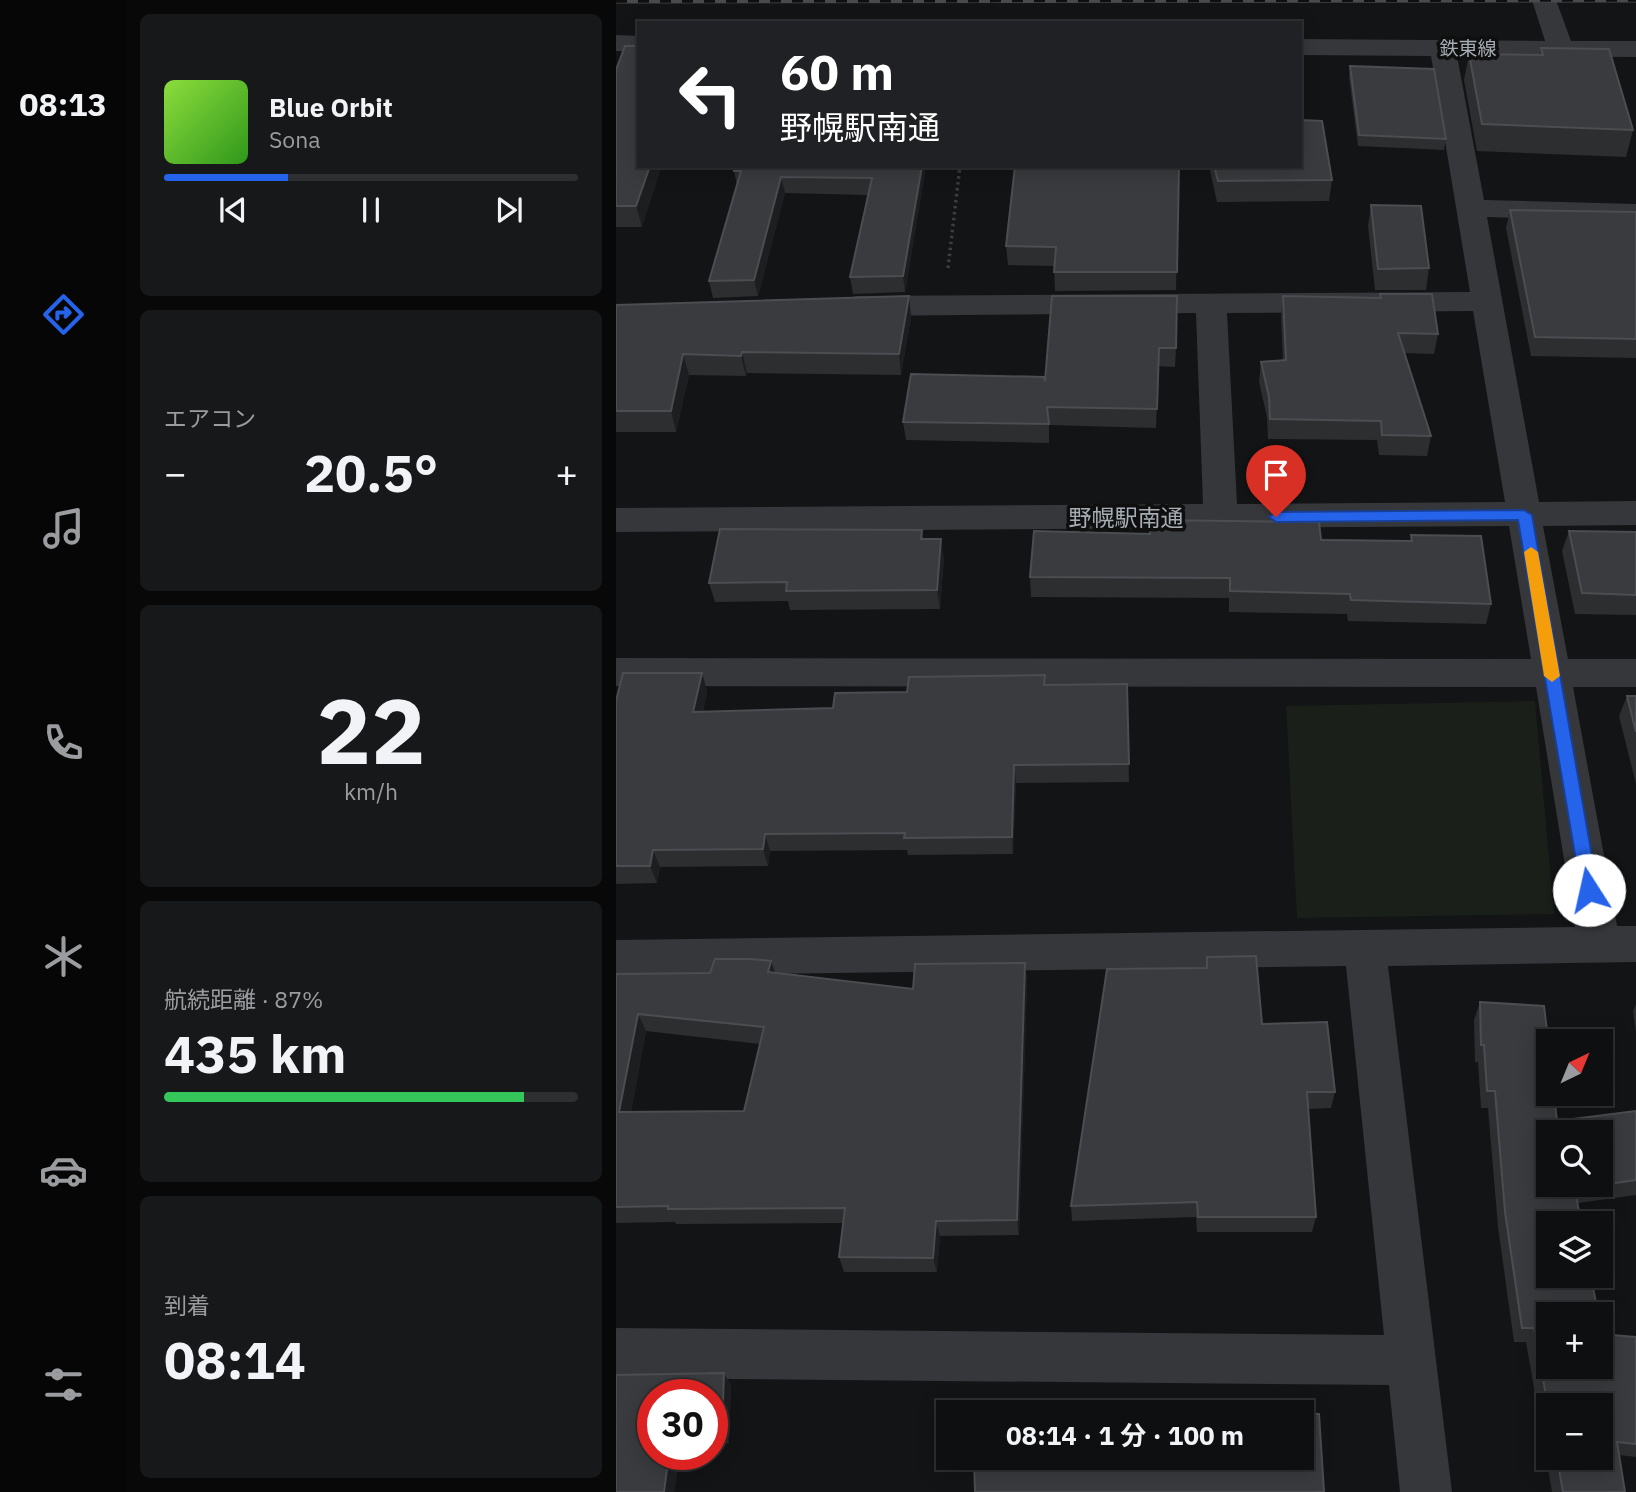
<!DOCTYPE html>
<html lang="ja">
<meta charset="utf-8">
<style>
body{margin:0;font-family:"IBM Plex Sans","Noto Sans JP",sans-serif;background:#171819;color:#f1f3f6;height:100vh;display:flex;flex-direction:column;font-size:26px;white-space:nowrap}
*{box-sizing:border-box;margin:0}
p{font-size:23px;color:#9b9c9f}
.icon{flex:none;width:38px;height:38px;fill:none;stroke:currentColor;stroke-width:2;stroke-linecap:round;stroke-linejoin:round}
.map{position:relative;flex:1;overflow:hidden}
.details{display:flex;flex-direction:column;gap:14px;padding:14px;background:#080809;width:490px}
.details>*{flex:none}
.guide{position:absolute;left:21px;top:21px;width:665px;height:147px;border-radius:0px;box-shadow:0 4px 18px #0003,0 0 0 2px #2e2f30;background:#202124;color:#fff;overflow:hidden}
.needle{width:46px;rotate:43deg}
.fabs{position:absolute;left:920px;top:1029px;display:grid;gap:14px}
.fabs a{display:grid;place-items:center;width:77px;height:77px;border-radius:0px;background:#0e0f10;box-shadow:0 4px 18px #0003,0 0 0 2px #2e2f30;font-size:35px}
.speed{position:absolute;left:21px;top:1379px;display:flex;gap:14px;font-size:35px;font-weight:700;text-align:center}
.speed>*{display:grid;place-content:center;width:91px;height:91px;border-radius:50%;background:#0e0f10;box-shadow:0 4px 18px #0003,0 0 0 2px #2e2f30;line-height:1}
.speed .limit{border:10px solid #d22;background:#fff;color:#111}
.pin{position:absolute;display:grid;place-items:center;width:60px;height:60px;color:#fff;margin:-72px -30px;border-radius:50% 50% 50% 0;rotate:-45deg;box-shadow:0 0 7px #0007}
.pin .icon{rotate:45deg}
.me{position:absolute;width:77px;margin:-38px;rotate:350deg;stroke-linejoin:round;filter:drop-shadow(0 0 5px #0008)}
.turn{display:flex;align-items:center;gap:24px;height:147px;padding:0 28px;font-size:32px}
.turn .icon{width:91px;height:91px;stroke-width:2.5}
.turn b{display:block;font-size:49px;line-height:60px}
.big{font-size:52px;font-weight:700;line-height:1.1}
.details .widget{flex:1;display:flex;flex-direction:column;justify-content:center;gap:10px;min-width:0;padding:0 24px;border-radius:10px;background:#171819}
.details .dial{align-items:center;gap:0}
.dial b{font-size:91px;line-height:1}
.song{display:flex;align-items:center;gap:21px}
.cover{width:84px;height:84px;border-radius:10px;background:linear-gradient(135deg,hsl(90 70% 55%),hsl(110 70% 35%))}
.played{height:7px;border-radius:4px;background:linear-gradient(90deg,#2563eb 30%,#2e2f30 30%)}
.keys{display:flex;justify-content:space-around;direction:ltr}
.heat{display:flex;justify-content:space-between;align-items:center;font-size:38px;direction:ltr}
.charge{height:10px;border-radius:5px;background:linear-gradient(90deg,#34c759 87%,#2e2f30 0)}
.trip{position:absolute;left:320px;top:1400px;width:378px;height:70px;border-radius:0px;background:#0e0f10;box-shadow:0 4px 18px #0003,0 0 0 2px #2e2f30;font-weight:700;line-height:70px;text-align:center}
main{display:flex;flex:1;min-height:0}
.dock{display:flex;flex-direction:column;width:126px;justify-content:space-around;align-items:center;background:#060606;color:#9b9c9f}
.dock .icon{width:49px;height:49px}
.dock .active{color:#2563eb}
.dock b{font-size:32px;color:#f1f3f6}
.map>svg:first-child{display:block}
.green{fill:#1a1f1a}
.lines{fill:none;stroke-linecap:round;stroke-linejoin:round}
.path{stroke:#3b3e41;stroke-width:3.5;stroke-dasharray:2.5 3.5;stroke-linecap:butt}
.minor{fill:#35373a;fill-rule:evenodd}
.rail-casing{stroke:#484b4e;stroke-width:5}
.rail{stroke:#0f0f10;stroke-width:3.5;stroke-dasharray:11;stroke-linecap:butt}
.wall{fill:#2d2e30;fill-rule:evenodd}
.shaded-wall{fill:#1d1e1f}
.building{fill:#3a3b3e;stroke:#4b4d51;stroke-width:2;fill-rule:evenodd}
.route{fill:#2563eb;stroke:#184099;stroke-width:2}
.slow{fill:#f59e0b}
.labels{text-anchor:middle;stroke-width:7;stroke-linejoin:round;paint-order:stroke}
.far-street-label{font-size:19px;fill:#a6adb4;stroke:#0f0f10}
.street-label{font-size:23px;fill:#a6adb4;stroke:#0f0f10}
</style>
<main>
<nav class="dock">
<b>08:13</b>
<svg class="icon active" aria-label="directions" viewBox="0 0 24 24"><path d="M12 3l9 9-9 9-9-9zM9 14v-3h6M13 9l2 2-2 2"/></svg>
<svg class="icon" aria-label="music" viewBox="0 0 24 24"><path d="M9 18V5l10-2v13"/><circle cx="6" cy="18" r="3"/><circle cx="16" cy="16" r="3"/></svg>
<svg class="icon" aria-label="phone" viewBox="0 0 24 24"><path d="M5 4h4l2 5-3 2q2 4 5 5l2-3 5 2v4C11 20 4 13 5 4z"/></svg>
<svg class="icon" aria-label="climate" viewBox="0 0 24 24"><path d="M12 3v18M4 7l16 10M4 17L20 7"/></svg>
<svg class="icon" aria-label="car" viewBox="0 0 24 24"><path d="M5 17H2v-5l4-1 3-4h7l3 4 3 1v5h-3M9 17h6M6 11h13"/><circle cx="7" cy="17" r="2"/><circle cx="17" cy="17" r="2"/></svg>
<svg class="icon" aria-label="filters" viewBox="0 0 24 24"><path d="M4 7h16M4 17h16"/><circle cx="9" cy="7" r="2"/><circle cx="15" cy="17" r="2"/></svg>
</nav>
<section class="details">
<div class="widget">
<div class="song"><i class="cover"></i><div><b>Blue Orbit</b><p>Sona</p></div></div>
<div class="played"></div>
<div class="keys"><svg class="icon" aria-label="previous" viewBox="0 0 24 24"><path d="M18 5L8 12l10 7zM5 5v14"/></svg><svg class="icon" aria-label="pause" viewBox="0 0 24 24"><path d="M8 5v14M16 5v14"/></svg><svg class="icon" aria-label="next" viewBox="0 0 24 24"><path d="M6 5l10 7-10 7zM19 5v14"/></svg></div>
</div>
<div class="widget"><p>エアコン</p>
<div class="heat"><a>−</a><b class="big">20.5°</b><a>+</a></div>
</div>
<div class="widget dial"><b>22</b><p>km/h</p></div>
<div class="widget"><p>航続距離 · 87%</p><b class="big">435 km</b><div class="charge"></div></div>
<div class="widget"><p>到着</p><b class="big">08:14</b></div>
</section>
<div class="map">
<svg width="1020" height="1492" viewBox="0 0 1020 1492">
<rect width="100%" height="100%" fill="#131415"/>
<path class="green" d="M 919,701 L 938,914 L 681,918 L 670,706 Z"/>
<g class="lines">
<path class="path" d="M 332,268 L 344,166"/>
<g class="minor">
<path d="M 916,0 L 940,0 L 955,41 L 1020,41 L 1020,57 L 841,56 L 868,200 L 1020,204 L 1020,222 L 871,217 L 923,502 L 1020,501 L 1020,525 L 927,526 L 952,659 L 1020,659 L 1020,687 L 957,687 L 1001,926 L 1020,926 L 1020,962 L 772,966 L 836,1492 L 784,1492 L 773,1385 L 0,1378 L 0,1328 L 768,1335 L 730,966 L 0,976 L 0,940 L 959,927 L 920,687 L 0,686 L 0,658 L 915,659 L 893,526 L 0,532 L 0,508 L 587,504 L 580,313 L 240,316 L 229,313 L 225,306 L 229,299 L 240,296 L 854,292 L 815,56 L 684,55 L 684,39 L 929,41 ZM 857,311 L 889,502 L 621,504 L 611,313 Z"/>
<path d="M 0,35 L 23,36 L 23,52 L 0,51 Z"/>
</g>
<g class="rail-casing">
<path id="rail" d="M 0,1 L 1020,0"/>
</g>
<use href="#rail" class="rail"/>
</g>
<g class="wall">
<path d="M 925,48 L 1017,130 L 1010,157 L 861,151 L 848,80 L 853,54 L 924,55 Z"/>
<path d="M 734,66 L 830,139 L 828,150 L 742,146 L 733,77 Z"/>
<path d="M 0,70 L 26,227 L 0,227 Z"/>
<path d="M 119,166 L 310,166 L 289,292 L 237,294 L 234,277 L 252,195 L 169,193 L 142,296 L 97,298 L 93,281 L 121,185 L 118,171 Z"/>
<path d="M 563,166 L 560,290 L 439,291 L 438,266 L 392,265 L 390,246 Z"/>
<path d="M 593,166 L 684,166 L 716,180 L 713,201 L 601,202 Z"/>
<path d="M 755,205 L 813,268 L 810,290 L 759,290 L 752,226 Z"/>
<path d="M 894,210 L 1020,212 L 1020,358 L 915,356 L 890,228 Z"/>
<path d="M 764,294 L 822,334 L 818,354 L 788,353 L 815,436 L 811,456 L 763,455 L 761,440 L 652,439 L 651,417 L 643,382 L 645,362 L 667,360 L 665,316 L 667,296 L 764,298 Z"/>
<path d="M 293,296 L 295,317 L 285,375 L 131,373 L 130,376 L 73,375 L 60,432 L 0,432 L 0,305 Z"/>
<path d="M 436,296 L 560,348 L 559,367 L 542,366 L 540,428 L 433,425 L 433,443 L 290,440 L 287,422 L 429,381 Z"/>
<path d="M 306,530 L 307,539 L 328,558 L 324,609 L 174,610 L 172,601 L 99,602 L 93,583 Z"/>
<path d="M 953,531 L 1020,532 L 1020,615 L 959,614 L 946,551 Z"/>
<path d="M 534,534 L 794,541 L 795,535 L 875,604 L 870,624 L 732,621 L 731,614 L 613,612 L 613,598 L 415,597 L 414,577 Z"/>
<path d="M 86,673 L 91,691 L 87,712 L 217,708 L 291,692 L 430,685 L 511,684 L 513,782 L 400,783 L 397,854 L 292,855 L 291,850 L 154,851 L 152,866 L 44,867 L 41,883 L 0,884 L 0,701 Z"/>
<path d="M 1011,696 L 1020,696 L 1020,784 L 1003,716 Z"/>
<path d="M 591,957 L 646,1024 L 719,1092 L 715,1108 L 692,1109 L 700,1217 L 696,1232 L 581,1232 L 580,1217 L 456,1221 L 455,1206 L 590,968 Z"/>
<path d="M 155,961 L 159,972 L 297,989 L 409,963 L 411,981 L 403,1235 L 324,1236 L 321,1272 L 228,1272 L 223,1257 L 227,1223 L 60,1224 L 59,1222 L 0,1223 L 0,974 L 94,973 ZM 30,1031 L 144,1044 L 128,1111 L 15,1112 Z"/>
<path d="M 864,1002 L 941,1121 L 1020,1111 L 1020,1195 L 962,1203 L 933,1367 L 1020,1337 L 1020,1457 L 1003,1455 L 1009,1492 L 936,1492 L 910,1342 L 898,1342 L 882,1227 L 872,1108 L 865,1108 L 862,1062 L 859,1062 L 858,1020 ZM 933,1405 L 985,1458 L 933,1458 Z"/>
<path d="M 1020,1005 L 1020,1033 L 1017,1011 Z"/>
<path d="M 108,1373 L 115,1386 L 113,1443 L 96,1445 L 96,1395 L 37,1454 L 64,1454 L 58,1492 L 0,1492 Z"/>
</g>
<g class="shaded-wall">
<path d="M 34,166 L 46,166 L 26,227 L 20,206 Z"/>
<path d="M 306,166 L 310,166 L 289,292 L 287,276 Z"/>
<path d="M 165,177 L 169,193 L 142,296 L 138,280 Z"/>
<path d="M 293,296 L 295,317 L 285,375 L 283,354 Z"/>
<path d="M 126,352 L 131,373 L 130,376 L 125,356 Z"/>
<path d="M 67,354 L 73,375 L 60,432 L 55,411 Z"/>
<path d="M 325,539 L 328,558 L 324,609 L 321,590 Z"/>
<path d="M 86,673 L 91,691 L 83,730 L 77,712 Z"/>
<path d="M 398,765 L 400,783 L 397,854 L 396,837 Z"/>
<path d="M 149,834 L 154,851 L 152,866 L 147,849 Z"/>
<path d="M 37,850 L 44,867 L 41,883 L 34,866 Z"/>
<path d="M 155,961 L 161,979 L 152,972 Z"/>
<path d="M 409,963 L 411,981 L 403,1235 L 401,1220 Z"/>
<path d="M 22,1014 L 30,1031 L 12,1128 L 3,1112 Z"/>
<path d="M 320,1221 L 324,1236 L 321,1272 L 317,1258 Z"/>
<path d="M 108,1373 L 115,1386 L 113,1443 L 106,1432 Z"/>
<path d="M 53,1454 L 64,1454 L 58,1492 L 48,1492 Z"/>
</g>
<g class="building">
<path d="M 9,46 L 23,46 L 23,166 L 34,166 L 20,206 L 0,206 L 0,70 Z"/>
<path d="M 925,48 L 993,49 L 1017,130 L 866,124 L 853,54 L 927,55 Z"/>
<path d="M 734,66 L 818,69 L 830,139 L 743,135 Z"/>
<path d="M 684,120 L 706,121 L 716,180 L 602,181 L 598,166 L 684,166 Z"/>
<path d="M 119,166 L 306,166 L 287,276 L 234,277 L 256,178 L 165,177 L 138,280 L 93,281 L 125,171 L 118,171 Z"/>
<path d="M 399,166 L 563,166 L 561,272 L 438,272 L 440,247 L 390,246 Z"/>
<path d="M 755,205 L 805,206 L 813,268 L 762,269 Z"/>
<path d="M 894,210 L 1020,212 L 1020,339 L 919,337 Z"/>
<path d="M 764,294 L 816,294 L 822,334 L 782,333 L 815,436 L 766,435 L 765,421 L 654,419 L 653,397 L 645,362 L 670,360 L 667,296 L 765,298 Z"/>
<path d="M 293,296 L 283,354 L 126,352 L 125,356 L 67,354 L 55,411 L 0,411 L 0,305 Z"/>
<path d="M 436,296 L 561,296 L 560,348 L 543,348 L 541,409 L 431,407 L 433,424 L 287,422 L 295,374 L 428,377 L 429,381 Z"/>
<path d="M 534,520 L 703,522 L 705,540 L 796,541 L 795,535 L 865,536 L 875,604 L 735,600 L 734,594 L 614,591 L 614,578 L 414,577 L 418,531 L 534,534 Z"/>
<path d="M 104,529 L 306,530 L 305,539 L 325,539 L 321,590 L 170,591 L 171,582 L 93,583 Z"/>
<path d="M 953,531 L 1020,532 L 1020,595 L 966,593 Z"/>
<path d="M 7,673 L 86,673 L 77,712 L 217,708 L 219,693 L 291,692 L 293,677 L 429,675 L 428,685 L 511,684 L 513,764 L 398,765 L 396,837 L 288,838 L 289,833 L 149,834 L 147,849 L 37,850 L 34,866 L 0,866 L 0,701 Z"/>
<path d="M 1011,696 L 1020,696 L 1020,732 Z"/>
<path d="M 640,956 L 646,1024 L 711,1022 L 719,1092 L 691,1092 L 700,1217 L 582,1217 L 581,1202 L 455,1206 L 491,969 L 591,968 L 591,957 Z"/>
<path d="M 99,959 L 135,959 L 155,961 L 152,972 L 297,989 L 299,964 L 409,963 L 401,1220 L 320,1221 L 317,1258 L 223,1257 L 229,1208 L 52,1209 L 52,1206 L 0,1207 L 0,974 L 94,973 ZM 22,1014 L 148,1027 L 128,1111 L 3,1112 Z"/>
<path d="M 864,1002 L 928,1006 L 933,1047 L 933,1094 L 938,1094 L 941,1121 L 1020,1111 L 1020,1180 L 959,1189 L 965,1223 L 933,1223 L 933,1276 L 975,1276 L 982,1314 L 933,1314 L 933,1367 L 985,1367 L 985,1334 L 1020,1337 L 1020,1444 L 1001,1442 L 1009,1492 L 947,1492 L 941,1458 L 985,1458 L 985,1405 L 933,1405 L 933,1413 L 918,1328 L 906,1328 L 889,1212 L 879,1091 L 871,1091 L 868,1045 L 865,1045 ZM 933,1132 L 985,1132 L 985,1185 L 933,1185 Z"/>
<path d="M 108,1373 L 106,1432 L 96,1433 L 96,1395 L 37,1395 L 37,1454 L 53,1454 L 48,1492 L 0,1492 L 0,1375 Z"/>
<path d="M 467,1408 L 534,1409 L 534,1412 L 467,1412 Z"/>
<path d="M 686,1414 L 703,1414 L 708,1492 L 359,1492 L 358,1458 L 686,1458 Z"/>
</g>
<path class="route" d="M 908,510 L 916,515 L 982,890 L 979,895 L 967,895 L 965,890 L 902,520 L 660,522 L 653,517 L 660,512 Z"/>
<path class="slow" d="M 915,547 L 922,552 L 944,676 L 936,682 L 928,676 L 908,552 Z"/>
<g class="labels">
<g class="far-street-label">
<text x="852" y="55">鉄東線</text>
</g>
<g class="street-label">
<text x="510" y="526">野幌駅南通</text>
</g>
</g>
</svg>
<div class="fabs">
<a><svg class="needle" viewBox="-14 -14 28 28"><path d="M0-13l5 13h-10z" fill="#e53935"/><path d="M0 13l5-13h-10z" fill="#9b9c9f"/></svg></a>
<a><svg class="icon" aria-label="search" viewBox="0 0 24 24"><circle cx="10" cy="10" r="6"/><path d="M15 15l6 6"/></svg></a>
<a><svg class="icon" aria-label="layers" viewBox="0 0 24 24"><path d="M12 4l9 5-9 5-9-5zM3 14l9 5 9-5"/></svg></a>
<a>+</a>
<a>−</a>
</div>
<div class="speed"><div class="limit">30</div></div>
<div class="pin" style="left:660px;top:517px;background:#d93025"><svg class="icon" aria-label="arrive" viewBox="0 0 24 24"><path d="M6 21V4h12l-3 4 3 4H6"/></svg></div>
<svg class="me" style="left:973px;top:890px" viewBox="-20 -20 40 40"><circle r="19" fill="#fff"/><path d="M0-13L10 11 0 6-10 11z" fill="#2563eb"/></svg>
<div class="trip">08:14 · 1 分 · 100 m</div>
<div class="guide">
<div class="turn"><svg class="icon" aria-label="left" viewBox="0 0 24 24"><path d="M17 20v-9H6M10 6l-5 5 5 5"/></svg><div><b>60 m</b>野幌駅南通</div></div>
</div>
</div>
</main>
